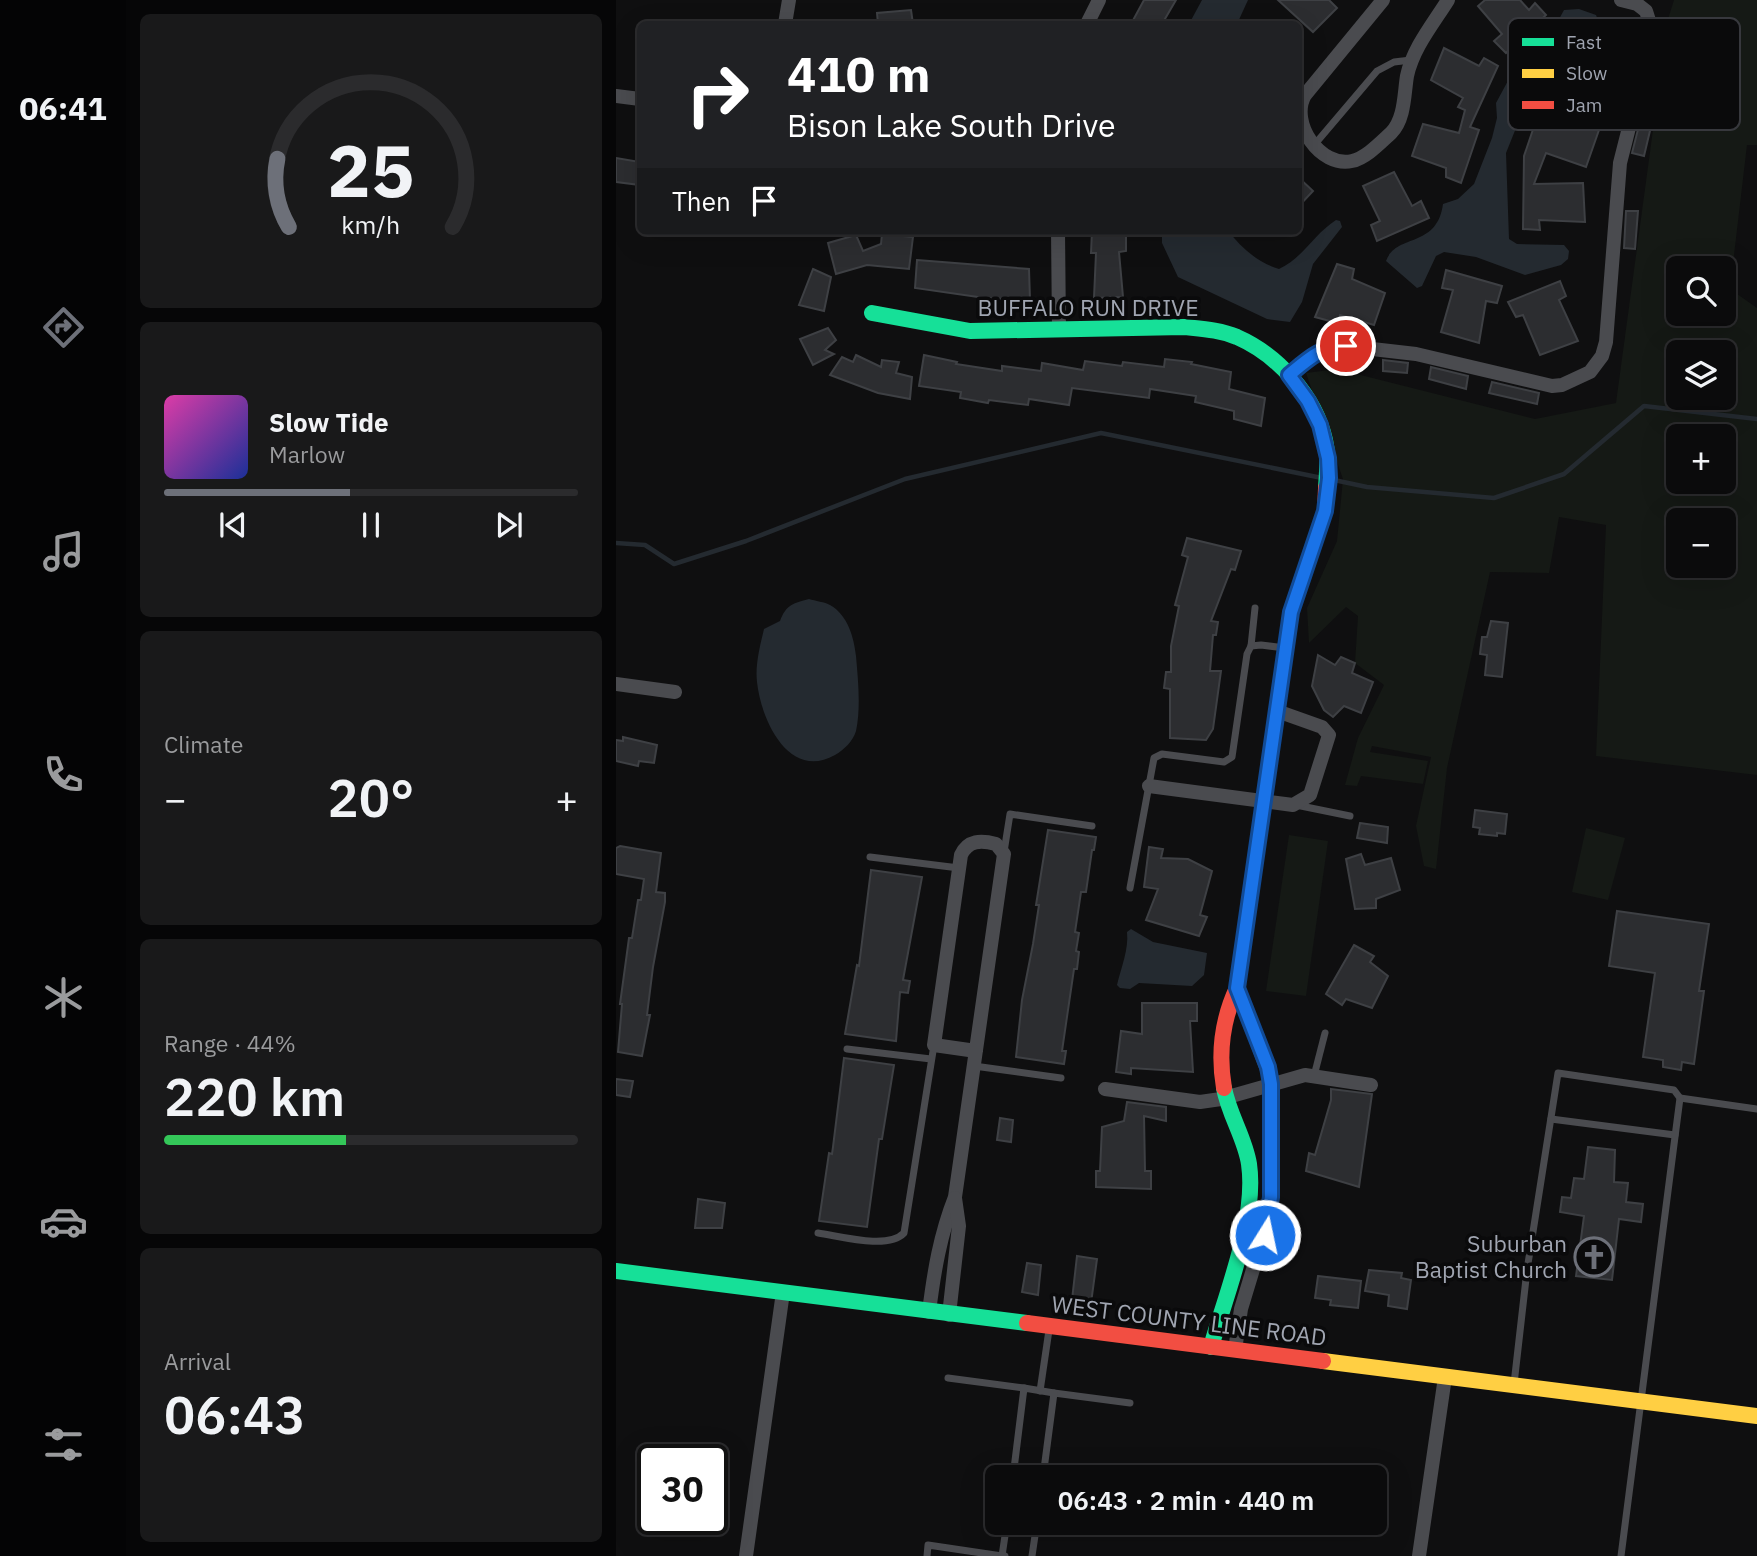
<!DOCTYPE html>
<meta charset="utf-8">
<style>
body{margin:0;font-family:"IBM Plex Sans",sans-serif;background:#19191a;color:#f1f3f6;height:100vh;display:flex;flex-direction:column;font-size:26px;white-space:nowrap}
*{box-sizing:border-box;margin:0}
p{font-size:23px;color:#9a9b9d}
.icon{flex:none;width:38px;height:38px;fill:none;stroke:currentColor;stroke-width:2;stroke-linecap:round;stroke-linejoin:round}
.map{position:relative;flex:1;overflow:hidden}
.panel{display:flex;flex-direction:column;gap:14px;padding:14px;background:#060607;width:490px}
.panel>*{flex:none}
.hud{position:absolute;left:21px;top:21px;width:665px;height:214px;border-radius:10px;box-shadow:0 7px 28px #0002,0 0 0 2px #2b2b2d;background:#202124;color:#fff;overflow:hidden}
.tools{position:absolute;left:1050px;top:256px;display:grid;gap:14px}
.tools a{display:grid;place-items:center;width:70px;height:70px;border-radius:10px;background:#0b0b0c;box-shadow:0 7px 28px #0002,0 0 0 2px #2b2b2d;font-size:35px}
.speed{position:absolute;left:21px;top:1444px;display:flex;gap:14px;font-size:35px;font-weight:700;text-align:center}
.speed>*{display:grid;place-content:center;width:91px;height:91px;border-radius:50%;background:#0b0b0c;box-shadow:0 7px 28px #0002,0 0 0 2px #2b2b2d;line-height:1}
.speed .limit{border:4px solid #111;border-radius:10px;background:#fff;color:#111}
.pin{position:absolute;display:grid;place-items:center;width:60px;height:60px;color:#fff;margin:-30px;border:4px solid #fff;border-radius:50%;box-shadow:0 2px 7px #0007}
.me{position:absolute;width:77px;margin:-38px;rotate:10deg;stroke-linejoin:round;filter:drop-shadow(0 0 5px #0008)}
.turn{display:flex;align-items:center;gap:24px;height:147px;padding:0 35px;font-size:32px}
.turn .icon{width:91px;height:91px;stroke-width:2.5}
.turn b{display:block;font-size:49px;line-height:60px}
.then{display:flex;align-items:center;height:66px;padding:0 35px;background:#0003;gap:14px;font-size:26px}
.big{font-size:52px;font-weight:600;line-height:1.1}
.panel .widget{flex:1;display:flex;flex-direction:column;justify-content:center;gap:10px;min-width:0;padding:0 24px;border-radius:10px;background:#19191a}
.panel .dial{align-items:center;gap:0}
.dial svg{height:182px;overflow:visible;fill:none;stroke:#2b2b2d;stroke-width:7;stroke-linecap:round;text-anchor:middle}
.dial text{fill:#f1f3f6;stroke:none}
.song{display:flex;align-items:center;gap:21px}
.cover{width:84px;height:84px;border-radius:10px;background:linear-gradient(135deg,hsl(320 70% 55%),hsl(230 70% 35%))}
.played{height:7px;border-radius:4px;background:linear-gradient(90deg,#6d7079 45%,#2b2b2d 45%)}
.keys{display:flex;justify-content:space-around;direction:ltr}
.heat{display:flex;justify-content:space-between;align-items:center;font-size:38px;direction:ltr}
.charge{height:10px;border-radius:5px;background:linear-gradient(90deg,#34c759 44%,#2b2b2d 0)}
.trip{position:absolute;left:369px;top:1465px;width:402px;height:70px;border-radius:10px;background:#0b0b0c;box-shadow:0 7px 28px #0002,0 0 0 2px #2b2b2d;font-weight:600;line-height:70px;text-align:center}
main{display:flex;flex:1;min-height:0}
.menu{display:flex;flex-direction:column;width:126px;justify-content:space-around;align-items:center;background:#040405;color:#9a9b9d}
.menu .icon{width:49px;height:49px}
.menu .selected{color:#6d7079}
.menu b{font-size:32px;color:#f1f3f6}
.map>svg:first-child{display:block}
.green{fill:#151915;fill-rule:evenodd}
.water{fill:#242a30}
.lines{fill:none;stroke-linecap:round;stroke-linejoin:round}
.stream{stroke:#242a30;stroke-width:4.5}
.building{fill:#2c2d30;stroke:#3e4044;stroke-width:2}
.lane{stroke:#4a4b4f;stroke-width:7}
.street{stroke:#4a4b4f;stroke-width:14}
.fast{stroke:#16e098;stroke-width:16}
.slow{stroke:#ffcf43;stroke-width:16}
.jam{stroke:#f24e42;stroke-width:16}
.route-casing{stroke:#114b97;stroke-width:18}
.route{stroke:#1a73e8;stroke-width:12}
.labels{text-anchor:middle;stroke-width:7;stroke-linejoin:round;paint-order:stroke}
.street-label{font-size:23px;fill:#a0a5b1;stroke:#0a0a0b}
.poi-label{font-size:23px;fill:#a0a5b1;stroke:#0a0a0b;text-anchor:end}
.key{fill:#0a0a0b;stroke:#37383d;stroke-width:2}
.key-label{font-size:19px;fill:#a0a5b1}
</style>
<main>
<nav class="menu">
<b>06:41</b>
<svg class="icon selected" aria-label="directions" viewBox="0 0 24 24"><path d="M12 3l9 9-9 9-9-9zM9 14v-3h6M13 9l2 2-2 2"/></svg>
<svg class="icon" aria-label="music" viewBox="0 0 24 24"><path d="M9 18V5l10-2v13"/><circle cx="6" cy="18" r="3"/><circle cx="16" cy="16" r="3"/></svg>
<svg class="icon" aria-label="phone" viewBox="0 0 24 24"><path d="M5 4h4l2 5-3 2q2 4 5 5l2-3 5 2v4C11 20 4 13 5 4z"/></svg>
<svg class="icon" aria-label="climate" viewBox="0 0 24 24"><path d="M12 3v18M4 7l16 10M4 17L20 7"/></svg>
<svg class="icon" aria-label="car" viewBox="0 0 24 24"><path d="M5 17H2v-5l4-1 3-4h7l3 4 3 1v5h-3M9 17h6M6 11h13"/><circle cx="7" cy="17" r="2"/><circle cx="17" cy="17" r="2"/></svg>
<svg class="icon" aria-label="filters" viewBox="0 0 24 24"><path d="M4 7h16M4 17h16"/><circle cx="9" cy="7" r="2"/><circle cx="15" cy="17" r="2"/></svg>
</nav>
<section class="panel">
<div class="widget dial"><svg viewBox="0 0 100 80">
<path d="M14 69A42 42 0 1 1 86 69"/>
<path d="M14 69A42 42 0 0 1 9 39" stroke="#6d7079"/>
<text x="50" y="56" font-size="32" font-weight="700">25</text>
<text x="50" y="72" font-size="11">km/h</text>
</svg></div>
<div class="widget">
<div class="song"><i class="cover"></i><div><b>Slow Tide</b><p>Marlow</p></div></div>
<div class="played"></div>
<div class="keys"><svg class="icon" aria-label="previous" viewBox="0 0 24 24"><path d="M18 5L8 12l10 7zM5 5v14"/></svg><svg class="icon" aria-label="pause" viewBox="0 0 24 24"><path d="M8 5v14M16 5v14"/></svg><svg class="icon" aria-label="next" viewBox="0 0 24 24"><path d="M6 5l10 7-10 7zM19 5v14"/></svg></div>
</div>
<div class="widget"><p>Climate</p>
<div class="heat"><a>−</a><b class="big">20°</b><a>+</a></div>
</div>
<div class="widget"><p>Range · 44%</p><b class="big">220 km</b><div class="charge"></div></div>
<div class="widget"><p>Arrival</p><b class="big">06:43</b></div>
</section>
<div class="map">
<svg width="1141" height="1556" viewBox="0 0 1141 1556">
<rect width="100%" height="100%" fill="#0f0f10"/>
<g class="green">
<path d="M 1058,0 L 1141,0 L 1141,145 L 1131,145 L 1114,289 L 1141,308 L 1141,775 L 980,756 L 990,525 L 943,517 L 933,573 L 874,572 L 831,768 L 820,869 L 808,866 L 800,826 L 815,757 L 756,746 L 754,752 L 812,761 L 807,784 L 745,776 L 741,786 L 729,785 L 742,738 L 768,685 L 739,663 L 742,616 L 730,607 L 693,643 L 691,608 L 721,541 L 727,479 L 690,373 L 721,369 L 919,419 L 1000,403 L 1052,19 ZM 1062,268 L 1108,268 L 1108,313 L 1062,313 ZM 1062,352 L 1108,352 L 1108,397 L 1062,397 ZM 1062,436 L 1108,436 L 1108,481 L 1062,481 ZM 1062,520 L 1108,520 L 1108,565 L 1062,565 Z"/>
<path d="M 970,828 L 1009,838 L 992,900 L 956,892 Z"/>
<path d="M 673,835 L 712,841 L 690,996 L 650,991 Z"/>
</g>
<g class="water">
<path d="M 586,0 L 632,0 L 621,24 L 573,24 Z"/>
<path d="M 963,9 L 980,15 L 983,23 L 981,26 L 953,23 L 947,30 L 932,64 L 908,108 L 890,153 L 893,239 L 901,244 L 948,245 L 953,251 L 952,259 L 945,265 L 909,275 L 860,257 L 828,252 L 820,256 L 806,286 L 801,288 L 770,261 C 780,233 821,249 827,204 L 842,199 L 858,184 L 876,138 L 881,118 L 880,103 L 894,77 L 936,32 L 948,10 Z"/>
<path d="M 720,220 L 724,221 L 726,227 L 697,264 L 686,302 L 674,322 L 651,319 L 562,277 L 546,243 L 546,231 L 612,231 C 626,248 642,263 663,269 C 688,257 698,234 720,220 Z"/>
<path d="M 193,599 C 199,601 209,602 214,605 C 232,615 238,638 240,656 C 242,679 245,708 240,731 C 237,741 228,750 219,755 C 173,781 145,720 141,682 C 139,665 144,646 148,629 L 164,621 C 170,605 177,603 193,599 Z"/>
<path d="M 515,929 L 537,942 L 591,953 L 588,975 L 576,986 L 523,983 L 514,989 L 504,988 L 501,985 C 505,968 513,949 511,932 Z"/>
</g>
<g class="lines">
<g class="stream">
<path d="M 718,480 L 751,487 L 878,498 L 948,474 L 1028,406 L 1141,419"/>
<path d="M 0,543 L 29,545 L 58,564 L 130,541 L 289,479 L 485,433 L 706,478"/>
</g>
</g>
<g class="building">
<path d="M 528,0 L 560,0 L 546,24 L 515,24 Z"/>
<path d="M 662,0 L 713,0 L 721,8 L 697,32 Z"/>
<path d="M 869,0 L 904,0 L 913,10 L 919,3 L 930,15 L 890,53 L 878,41 L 886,34 L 862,6 Z"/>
<path d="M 295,10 L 297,24 L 262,24 L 261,13 Z"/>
<path d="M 828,48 L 863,66 L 868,58 L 882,66 L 854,127 L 863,130 L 845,183 L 830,177 L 830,168 L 796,156 L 807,124 L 843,133 L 849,110 L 842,107 L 847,98 L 815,80 Z"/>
<path d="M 1031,94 L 1042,97 L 1028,156 L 1016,153 Z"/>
<path d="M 926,103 L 943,108 L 941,118 L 983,130 L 970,167 L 930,153 L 918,184 L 967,183 L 969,222 L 923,220 L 924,230 L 907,229 L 908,156 Z"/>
<path d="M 0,158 L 24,162 L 24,185 L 0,182 Z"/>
<path d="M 778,172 L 796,206 L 805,201 L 813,218 L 761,241 L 755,225 L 764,221 L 747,186 Z"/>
<path d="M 682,177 L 697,191 L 682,207 Z"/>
<path d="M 1010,211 L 1022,211 L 1019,249 L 1008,248 Z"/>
<path d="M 476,231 L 510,231 L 510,251 L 503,252 L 507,297 L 478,298 L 480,253 L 475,253 Z"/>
<path d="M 266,234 L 297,237 L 293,269 L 251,265 L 220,274 L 212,243 L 240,235 L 247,251 L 265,244 Z"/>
<path d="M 301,260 L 413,269 L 414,300 L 369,298 L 299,288 Z"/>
<path d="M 721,264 L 738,269 L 736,279 L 769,293 L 758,325 L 724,315 L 721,323 L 699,317 Z"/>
<path d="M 197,269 L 215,277 L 208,311 L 183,305 Z"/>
<path d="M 830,270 L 886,286 L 881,303 L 870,301 L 863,343 L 825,332 L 837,290 L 826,288 Z"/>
<path d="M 944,281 L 950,296 L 943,300 L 962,341 L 924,355 L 907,315 L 900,317 L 892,302 Z"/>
<path d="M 212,328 L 220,340 L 209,350 L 218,354 L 197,365 L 184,339 Z"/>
<path d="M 240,355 L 265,367 L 266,360 L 283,362 L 280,373 L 296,377 L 294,399 L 262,393 L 214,375 L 226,357 L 237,362 Z"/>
<path d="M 308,355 L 341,362 L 340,364 L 386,371 L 386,366 L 425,371 L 426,363 L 467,370 L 469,361 L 506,366 L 507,362 L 548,367 L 549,359 L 576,362 L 575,364 L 615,372 L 613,389 L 649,398 L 645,426 L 618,419 L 618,411 L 579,402 L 580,396 L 534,389 L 533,398 L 456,388 L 453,405 L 413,399 L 412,405 L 373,400 L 372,403 L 344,398 L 345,392 L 303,386 Z"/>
<path d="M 767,360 L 792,363 L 791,373 L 767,371 Z"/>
<path d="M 815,367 L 852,376 L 850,389 L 813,379 Z"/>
<path d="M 876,382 L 923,393 L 921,404 L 873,393 Z"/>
<path d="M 571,538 L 625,551 L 619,570 L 615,569 L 595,621 L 602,622 L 600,635 L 597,635 L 594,671 L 605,671 L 597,729 L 590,740 L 554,738 L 554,689 L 548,688 L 550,672 L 555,672 L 555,646 L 563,606 L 559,605 L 572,557 L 566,555 Z"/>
<path d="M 875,621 L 892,623 L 886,677 L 869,675 L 871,655 L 864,654 L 866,637 L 871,637 Z"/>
<path d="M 702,655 L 719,665 L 725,657 L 739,663 L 736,673 L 757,682 L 745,713 L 728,706 L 717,717 L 708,710 L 696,686 Z"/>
<path d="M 7,737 L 41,745 L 38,763 L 23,761 L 22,766 L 0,761 L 0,740 L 7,741 Z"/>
<path d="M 859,810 L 891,814 L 889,834 L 881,833 L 881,836 L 863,834 L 864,828 L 857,827 Z"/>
<path d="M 744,823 L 772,827 L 771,843 L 741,838 Z"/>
<path d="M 432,830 L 480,837 L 478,850 L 476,850 L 470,892 L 465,892 L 459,932 L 463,933 L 460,951 L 463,952 L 461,969 L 458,969 L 446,1051 L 450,1051 L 448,1064 L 400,1057 L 406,1000 L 417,944 L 423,905 L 420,905 Z"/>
<path d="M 4,846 L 45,853 L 40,892 L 49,893 L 49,902 L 37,967 L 31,1015 L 34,1015 L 26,1056 L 2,1052 L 6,1004 L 4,1004 L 13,938 L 16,938 L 22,900 L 25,900 L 28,879 L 0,874 L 0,848 Z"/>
<path d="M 533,847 L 547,849 L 545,858 L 572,859 L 596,871 L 584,915 L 591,917 L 583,936 L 530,920 L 542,889 L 528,887 Z"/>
<path d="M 745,854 L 749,865 L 775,858 L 784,890 L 760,899 L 760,908 L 739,909 L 730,859 Z"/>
<path d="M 255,870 L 306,877 L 287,980 L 294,981 L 292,993 L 284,992 L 280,1041 L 229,1034 L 241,965 L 243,966 Z"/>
<path d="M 1001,911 L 1093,924 L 1083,991 L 1088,991 L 1078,1064 L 1066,1062 L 1065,1070 L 1047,1067 L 1047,1060 L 1027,1057 L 1039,973 L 993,966 Z"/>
<path d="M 738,945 L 758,956 L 754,962 L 772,976 L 756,1008 L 730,999 L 726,1005 L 710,994 Z"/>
<path d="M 526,1003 L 581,1003 L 581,1021 L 574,1021 L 577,1072 L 515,1068 L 515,1074 L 500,1072 L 505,1031 L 526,1034 Z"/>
<path d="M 228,1058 L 278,1065 L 266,1139 L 263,1139 L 251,1227 L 203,1221 L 213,1153 L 216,1154 L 217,1147 Z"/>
<path d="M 0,1079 L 17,1081 L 14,1097 L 0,1095 Z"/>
<path d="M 715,1089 L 756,1094 L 743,1187 L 690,1171 L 693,1153 L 699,1155 L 715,1100 Z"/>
<path d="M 511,1102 L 550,1107 L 550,1121 L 528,1116 L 529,1171 L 535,1171 L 535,1189 L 480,1187 L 480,1171 L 484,1171 L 486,1127 L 508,1121 Z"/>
<path d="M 384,1118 L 397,1120 L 395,1142 L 381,1140 Z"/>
<path d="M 972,1147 L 999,1150 L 998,1182 L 1012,1183 L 1010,1202 L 1027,1204 L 1025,1222 L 1003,1219 L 996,1280 L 960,1276 L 968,1216 L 944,1212 L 946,1197 L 955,1198 L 958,1178 L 968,1179 Z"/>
<path d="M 82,1199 L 109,1203 L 106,1228 L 79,1228 Z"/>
<path d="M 461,1256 L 481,1259 L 475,1303 L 456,1300 Z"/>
<path d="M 411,1263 L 425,1265 L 422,1295 L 406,1292 Z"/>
<path d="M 753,1270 L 786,1273 L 785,1278 L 795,1280 L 791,1309 L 772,1306 L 773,1295 L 749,1291 Z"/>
<path d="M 702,1276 L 745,1281 L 742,1308 L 714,1305 L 715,1300 L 699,1298 Z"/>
</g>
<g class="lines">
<g class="lane">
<path d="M 699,144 L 761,71 L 778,62 L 795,60"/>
<path d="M 635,646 L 645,645 L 669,648"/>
<path d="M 680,805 L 734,816"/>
<path d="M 388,852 L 394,814 L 476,826"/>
<path d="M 254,857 L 343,868"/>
<path d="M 514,888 L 538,758 L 546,754 L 608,762 L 616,757 L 631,654 L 635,646 L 639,608"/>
<path d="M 231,1049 L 315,1059"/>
<path d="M 358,1066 L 445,1078"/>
<path d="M 698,1076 L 709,1033"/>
<path d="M 1064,1098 L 1141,1109"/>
<path d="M 935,1119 L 1059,1135"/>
<path d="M 202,1233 C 224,1236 272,1250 288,1233 L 318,1045"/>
<path d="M 332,1378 L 408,1388"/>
<path d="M 898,1384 L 911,1270 L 942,1073 L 1058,1090 L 1064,1098 L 1005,1556"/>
<path d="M 424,1391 L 433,1330"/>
<path d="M 438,1393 L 514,1403"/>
<path d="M 397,1477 L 408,1388 L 438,1393 L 427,1477"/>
<path d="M 311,1556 L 312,1545 L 386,1556"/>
<path d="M 389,1556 L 386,1556 L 391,1522"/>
<path d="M 416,1556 L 421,1522"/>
</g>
<g class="street">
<path d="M 767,0 L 689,95 C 673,122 704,168 736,161 C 750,158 764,143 775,133 C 789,119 788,94 791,76 C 797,48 817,24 832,0"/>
<path d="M 169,24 L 173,0"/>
<path d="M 471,24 L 483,0"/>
<path d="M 0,96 L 24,99"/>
<path d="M 442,231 L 443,330"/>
<path d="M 673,375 L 696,355 L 714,347 L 730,346 L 800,354 L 936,386 L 946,385 L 974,372 L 986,356 L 990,342 L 1004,163 L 1037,33 L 1030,11 L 1021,4 L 1005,0"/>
<path d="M 0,684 L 59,692"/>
<path d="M 533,786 L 677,805 L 694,795 L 713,735 L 706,727 L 661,711"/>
<path d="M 489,1089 L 584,1102 L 605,1099 L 689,1075 L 755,1085"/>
<path d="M 313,1312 C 318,1272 324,1235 339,1197 L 388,854 L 380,844 C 365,840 352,840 345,855 L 318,1045 L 360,1051"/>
<path d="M 333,1315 L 343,1226 L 339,1198"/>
<path d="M 619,1350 L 625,1309 L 655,1210 L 656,1182 L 654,1078 L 621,988"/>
<path d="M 130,1556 L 167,1292"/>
<path d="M 803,1556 L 829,1377"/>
</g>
<g class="fast">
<path d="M 256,313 L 354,331 L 568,327 C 586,329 604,330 621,337 C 662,355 699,396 709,440 C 713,456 711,472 710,488"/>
<path d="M 0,1271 L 411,1323"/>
<path d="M 595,1347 C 610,1294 641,1219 633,1164 C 629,1138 613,1115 608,1088"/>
</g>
<path class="slow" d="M 707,1361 L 1141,1416"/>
<g class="jam">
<path d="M 608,1088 C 602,1053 606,1020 621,988 L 675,612 L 709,511 L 710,488"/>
<path d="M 411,1323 L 707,1361"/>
</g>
</g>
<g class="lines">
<g class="route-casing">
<path id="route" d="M 649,1235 L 655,1197 L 655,1084 L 652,1067 L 621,988 L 675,612 L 709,511 L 713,478 L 712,458 L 704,425 L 692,401 L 673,375 C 691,360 705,346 730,346"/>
</g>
<use href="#route" class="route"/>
</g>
<defs>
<g id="church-ring" transform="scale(2.0125)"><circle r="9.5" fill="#0a0a0b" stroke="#6d7079" stroke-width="1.5"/><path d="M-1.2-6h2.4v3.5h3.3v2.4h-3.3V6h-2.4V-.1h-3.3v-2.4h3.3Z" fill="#6d7079"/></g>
</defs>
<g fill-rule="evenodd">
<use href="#church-ring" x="978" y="1257"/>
</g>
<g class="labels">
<g class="street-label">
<text x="472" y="316">BUFFALO RUN DRIVE</text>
<text transform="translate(573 1321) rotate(7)" y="8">WEST COUNTY LINE ROAD</text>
</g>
<g class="poi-label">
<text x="951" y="1252">Suburban<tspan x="951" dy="26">Baptist Church</tspan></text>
</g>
</g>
<rect x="892" y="18" width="232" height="112" rx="10" class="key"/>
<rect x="906" y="38" width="32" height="8" fill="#16e098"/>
<rect x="906" y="69" width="32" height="9" fill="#ffcf43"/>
<rect x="906" y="101" width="32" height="8" fill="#f24e42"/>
<g class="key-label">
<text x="950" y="49">Fast</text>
<text x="950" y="80">Slow</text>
<text x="950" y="112">Jam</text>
</g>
</svg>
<div class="tools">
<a><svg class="icon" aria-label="search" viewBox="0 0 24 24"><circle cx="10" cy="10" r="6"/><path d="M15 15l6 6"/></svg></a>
<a><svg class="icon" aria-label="layers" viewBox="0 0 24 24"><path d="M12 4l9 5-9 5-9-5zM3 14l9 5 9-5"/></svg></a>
<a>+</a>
<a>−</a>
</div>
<div class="speed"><div class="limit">30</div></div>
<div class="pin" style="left:730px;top:346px;background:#d93025"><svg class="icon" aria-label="arrive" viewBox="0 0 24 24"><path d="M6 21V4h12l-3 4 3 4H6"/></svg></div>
<svg class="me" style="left:649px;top:1235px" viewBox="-20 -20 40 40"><circle r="17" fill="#1a73e8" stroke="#fff" stroke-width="3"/><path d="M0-11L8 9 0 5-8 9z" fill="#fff"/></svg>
<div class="trip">06:43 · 2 min · 440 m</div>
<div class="hud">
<div class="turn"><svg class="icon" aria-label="right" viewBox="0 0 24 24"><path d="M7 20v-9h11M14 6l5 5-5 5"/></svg><div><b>410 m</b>Bison Lake South Drive</div></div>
<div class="then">Then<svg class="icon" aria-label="arrive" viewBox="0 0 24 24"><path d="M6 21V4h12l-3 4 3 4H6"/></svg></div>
</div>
</div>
</main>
